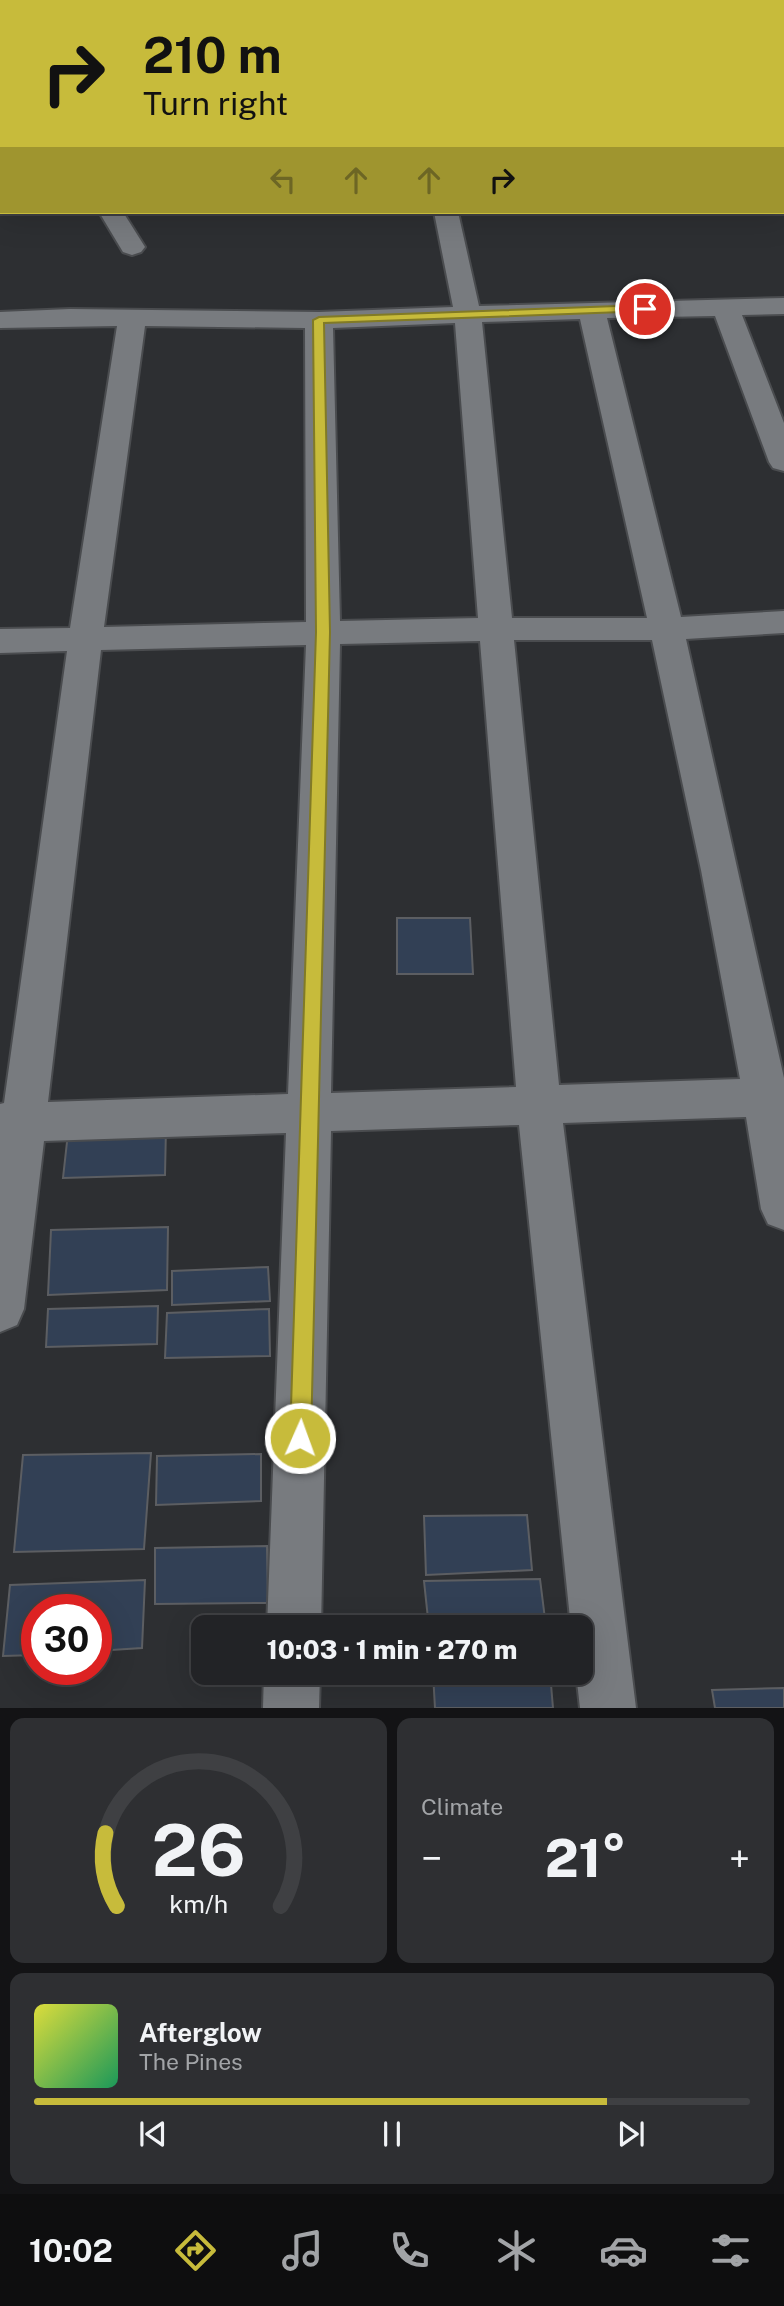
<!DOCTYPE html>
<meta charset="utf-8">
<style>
body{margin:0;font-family:"Public Sans",sans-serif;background:#2e2f32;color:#f1f3f6;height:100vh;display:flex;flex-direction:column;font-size:26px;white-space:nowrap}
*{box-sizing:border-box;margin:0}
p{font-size:23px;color:#a2a4a7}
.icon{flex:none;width:38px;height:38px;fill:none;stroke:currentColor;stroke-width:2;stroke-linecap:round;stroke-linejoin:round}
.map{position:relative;height:1708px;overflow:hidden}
.details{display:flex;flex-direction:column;gap:10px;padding:10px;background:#131315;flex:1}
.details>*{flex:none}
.hud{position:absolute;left:0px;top:0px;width:784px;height:214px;box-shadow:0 7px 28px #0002,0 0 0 2px #3f4043;background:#c7bb3b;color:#111;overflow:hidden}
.speed{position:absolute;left:21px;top:1594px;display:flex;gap:14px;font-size:35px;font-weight:700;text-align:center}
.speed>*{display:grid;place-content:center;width:91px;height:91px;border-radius:50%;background:#222326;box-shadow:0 7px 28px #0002,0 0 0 2px #3f4043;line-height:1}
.speed .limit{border:10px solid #d22;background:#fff;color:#111}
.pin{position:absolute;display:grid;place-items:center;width:60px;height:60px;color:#fff;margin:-30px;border:4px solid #fff;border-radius:50%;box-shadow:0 2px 7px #0007}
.me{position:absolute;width:77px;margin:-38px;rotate:2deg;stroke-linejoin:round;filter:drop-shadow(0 0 5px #0008)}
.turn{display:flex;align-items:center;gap:24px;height:147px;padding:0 28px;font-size:32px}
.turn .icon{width:91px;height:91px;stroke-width:2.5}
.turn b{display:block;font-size:49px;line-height:60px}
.lanes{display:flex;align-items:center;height:66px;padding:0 28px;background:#0003;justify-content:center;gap:35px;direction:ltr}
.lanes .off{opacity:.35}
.big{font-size:52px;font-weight:800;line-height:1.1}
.details .card{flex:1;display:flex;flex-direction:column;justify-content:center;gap:10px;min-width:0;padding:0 24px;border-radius:14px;background:#2e2f32}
.details .dial{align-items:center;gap:0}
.dial svg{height:182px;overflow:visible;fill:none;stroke:#3f4043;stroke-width:7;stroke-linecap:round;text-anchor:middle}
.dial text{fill:#f1f3f6;stroke:none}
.song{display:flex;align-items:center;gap:21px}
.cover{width:84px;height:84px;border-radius:10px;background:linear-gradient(135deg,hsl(60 70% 55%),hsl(150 70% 35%))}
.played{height:7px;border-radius:4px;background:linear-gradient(90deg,#c7bb3b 80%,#3f4043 80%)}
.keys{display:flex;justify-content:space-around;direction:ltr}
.heat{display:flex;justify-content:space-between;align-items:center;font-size:38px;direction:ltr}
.details .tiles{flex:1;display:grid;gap:10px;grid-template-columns:1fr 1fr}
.card:last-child{grid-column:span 2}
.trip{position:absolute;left:191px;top:1615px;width:402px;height:70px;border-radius:14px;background:#222326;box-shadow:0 7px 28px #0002,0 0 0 2px #3f4043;font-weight:800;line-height:70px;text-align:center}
.tab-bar{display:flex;height:112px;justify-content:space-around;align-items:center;background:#0e0e0f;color:#a2a4a7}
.tab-bar .icon{width:49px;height:49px}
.tab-bar .current{color:#c7bb3b}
.tab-bar b{font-size:32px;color:#f1f3f6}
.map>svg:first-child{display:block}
.building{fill:#324055;stroke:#5c5e62;stroke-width:2}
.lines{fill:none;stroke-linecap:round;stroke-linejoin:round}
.minor-casing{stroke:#4a4c4f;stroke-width:4}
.minor{fill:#787b7f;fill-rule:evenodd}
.route{fill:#c7bb3b;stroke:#817a26;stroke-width:2}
</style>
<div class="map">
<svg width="784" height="1708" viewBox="0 0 784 1708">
<rect width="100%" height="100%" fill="#2d2f32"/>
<g class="building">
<path d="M 397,918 L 470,918 L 473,974 L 397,974 Z"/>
<path d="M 166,1127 L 165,1175 L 63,1178 L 68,1133 Z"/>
<path d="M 168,1227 L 167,1290 L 48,1295 L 51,1230 Z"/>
<path d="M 268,1267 L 270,1301 L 172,1305 L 172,1271 Z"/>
<path d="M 158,1306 L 157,1344 L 46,1347 L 48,1309 Z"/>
<path d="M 269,1309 L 270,1356 L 165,1358 L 167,1313 Z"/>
<path d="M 151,1453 L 144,1549 L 14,1552 L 23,1455 Z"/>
<path d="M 261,1454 L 261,1501 L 156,1505 L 157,1456 Z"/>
<path d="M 527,1515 L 532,1570 L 426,1575 L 424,1516 Z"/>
<path d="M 267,1546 L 268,1603 L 155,1604 L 155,1548 Z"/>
<path d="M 540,1579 L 546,1627 L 429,1628 L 424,1581 Z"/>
<path d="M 145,1580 L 142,1648 L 96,1651 L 96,1610 L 37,1610 L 37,1655 L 3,1656 L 10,1585 Z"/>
<path d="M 433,1673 L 550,1673 L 553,1708 L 435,1708 Z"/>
<path d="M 784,1688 L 784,1708 L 715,1708 L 712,1690 Z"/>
</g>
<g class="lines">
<g class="minor-casing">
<g id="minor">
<path d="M 280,0 L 299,0 L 300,2 L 279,2 Z"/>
<path d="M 455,0 L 483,0 L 484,2 L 456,2 Z"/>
<path d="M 623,0 L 650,0 L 651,2 L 624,2 Z"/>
<rect x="0" y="32" width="2" height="12"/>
<rect x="0" y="109" width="2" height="14"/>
<rect x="782" y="165" width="2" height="14"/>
<rect x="0" y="192" width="2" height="14"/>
<path d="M 99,212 L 123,212 L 145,247 L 141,252 L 132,255 L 123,252 Z"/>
<path d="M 434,212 L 458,212 L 479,306 L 784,298 L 784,314 L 742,315 L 784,423 L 784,471 L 773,468 L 769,462 L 715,316 L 607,318 L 681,617 L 784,611 L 784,633 L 686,639 L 784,1078 L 784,1230 L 768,1224 L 761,1209 L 746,1117 L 563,1123 L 636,1708 L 580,1708 L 576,1673 L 581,1673 L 581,1628 L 571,1628 L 519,1125 L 331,1131 L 321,1628 L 267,1628 L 286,1133 L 44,1141 L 24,1309 L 17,1325 L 0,1332 L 0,1104 L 4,1103 L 67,651 L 0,653 L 0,629 L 70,628 L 117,326 L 0,328 L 0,312 L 70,309 L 319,312 L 453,307 ZM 580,319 L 647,618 L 512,618 L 482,322 ZM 455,323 L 478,618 L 340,621 L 333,328 ZM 145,326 L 305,328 L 306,622 L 104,627 ZM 514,640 L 652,640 L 701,870 L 740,1079 L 559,1085 ZM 480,641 L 516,1087 L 331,1093 L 340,644 ZM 306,645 L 288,1094 L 48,1102 L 101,650 Z"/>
<path d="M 264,1673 L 320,1673 L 319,1708 L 263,1708 Z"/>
</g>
</g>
<use href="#minor" class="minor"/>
</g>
<path class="route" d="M 645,305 L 649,306 L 649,311 L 324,323 L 330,632 L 311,1438 L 308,1445 L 300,1448 L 293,1445 L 290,1438 L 316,632 L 313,320 L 319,317 Z"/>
</svg>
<div class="speed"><div class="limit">30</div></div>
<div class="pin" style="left:645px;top:309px;background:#d93025"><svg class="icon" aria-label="arrive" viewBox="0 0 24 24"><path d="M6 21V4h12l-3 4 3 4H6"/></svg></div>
<svg class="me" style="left:300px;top:1438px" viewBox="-20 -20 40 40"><circle r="17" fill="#c7bb3b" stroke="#fff" stroke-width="3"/><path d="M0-11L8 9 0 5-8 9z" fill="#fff"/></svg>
<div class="trip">10:03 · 1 min · 270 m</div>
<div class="hud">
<div class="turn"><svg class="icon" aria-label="right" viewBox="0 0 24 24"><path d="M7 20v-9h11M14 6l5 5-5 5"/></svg><div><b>210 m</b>Turn right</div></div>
<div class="lanes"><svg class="icon off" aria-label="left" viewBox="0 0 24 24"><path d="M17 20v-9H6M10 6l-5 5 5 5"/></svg><svg class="icon off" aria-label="ahead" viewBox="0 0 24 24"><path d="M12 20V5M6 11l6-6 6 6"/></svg><svg class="icon off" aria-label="ahead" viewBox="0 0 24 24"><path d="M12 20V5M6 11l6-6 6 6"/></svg><svg class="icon" aria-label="right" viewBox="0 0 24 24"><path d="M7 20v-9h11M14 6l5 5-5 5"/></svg></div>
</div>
</div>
<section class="details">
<div class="tiles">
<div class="card dial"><svg viewBox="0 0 100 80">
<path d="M14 69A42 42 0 1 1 86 69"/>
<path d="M14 69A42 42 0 0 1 9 37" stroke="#c7bb3b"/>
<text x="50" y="56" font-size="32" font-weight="700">26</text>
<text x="50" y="72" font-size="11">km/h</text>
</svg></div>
<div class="card"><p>Climate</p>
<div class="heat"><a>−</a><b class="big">21°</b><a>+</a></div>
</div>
<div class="card">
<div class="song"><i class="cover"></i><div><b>Afterglow</b><p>The Pines</p></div></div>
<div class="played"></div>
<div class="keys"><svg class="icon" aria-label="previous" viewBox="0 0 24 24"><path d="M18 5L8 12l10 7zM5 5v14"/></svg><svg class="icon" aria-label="pause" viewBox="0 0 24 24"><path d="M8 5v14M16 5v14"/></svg><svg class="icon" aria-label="next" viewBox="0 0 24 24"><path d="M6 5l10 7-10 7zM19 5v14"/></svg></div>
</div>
</div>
</section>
<nav class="tab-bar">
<b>10:02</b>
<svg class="icon current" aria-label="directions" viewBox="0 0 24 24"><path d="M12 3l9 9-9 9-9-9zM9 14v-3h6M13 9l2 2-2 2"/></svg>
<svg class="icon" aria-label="music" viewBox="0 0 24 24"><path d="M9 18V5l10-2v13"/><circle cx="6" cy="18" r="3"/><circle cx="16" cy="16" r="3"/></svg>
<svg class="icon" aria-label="phone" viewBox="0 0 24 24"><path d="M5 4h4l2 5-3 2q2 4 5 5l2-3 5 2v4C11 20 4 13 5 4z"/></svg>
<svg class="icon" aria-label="climate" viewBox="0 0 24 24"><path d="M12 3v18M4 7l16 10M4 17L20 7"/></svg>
<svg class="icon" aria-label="car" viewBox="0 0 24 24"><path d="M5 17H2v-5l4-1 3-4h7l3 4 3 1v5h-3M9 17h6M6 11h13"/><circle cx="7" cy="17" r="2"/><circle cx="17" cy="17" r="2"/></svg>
<svg class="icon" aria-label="filters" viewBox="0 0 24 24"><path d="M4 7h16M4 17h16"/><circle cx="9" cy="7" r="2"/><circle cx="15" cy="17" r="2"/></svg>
</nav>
